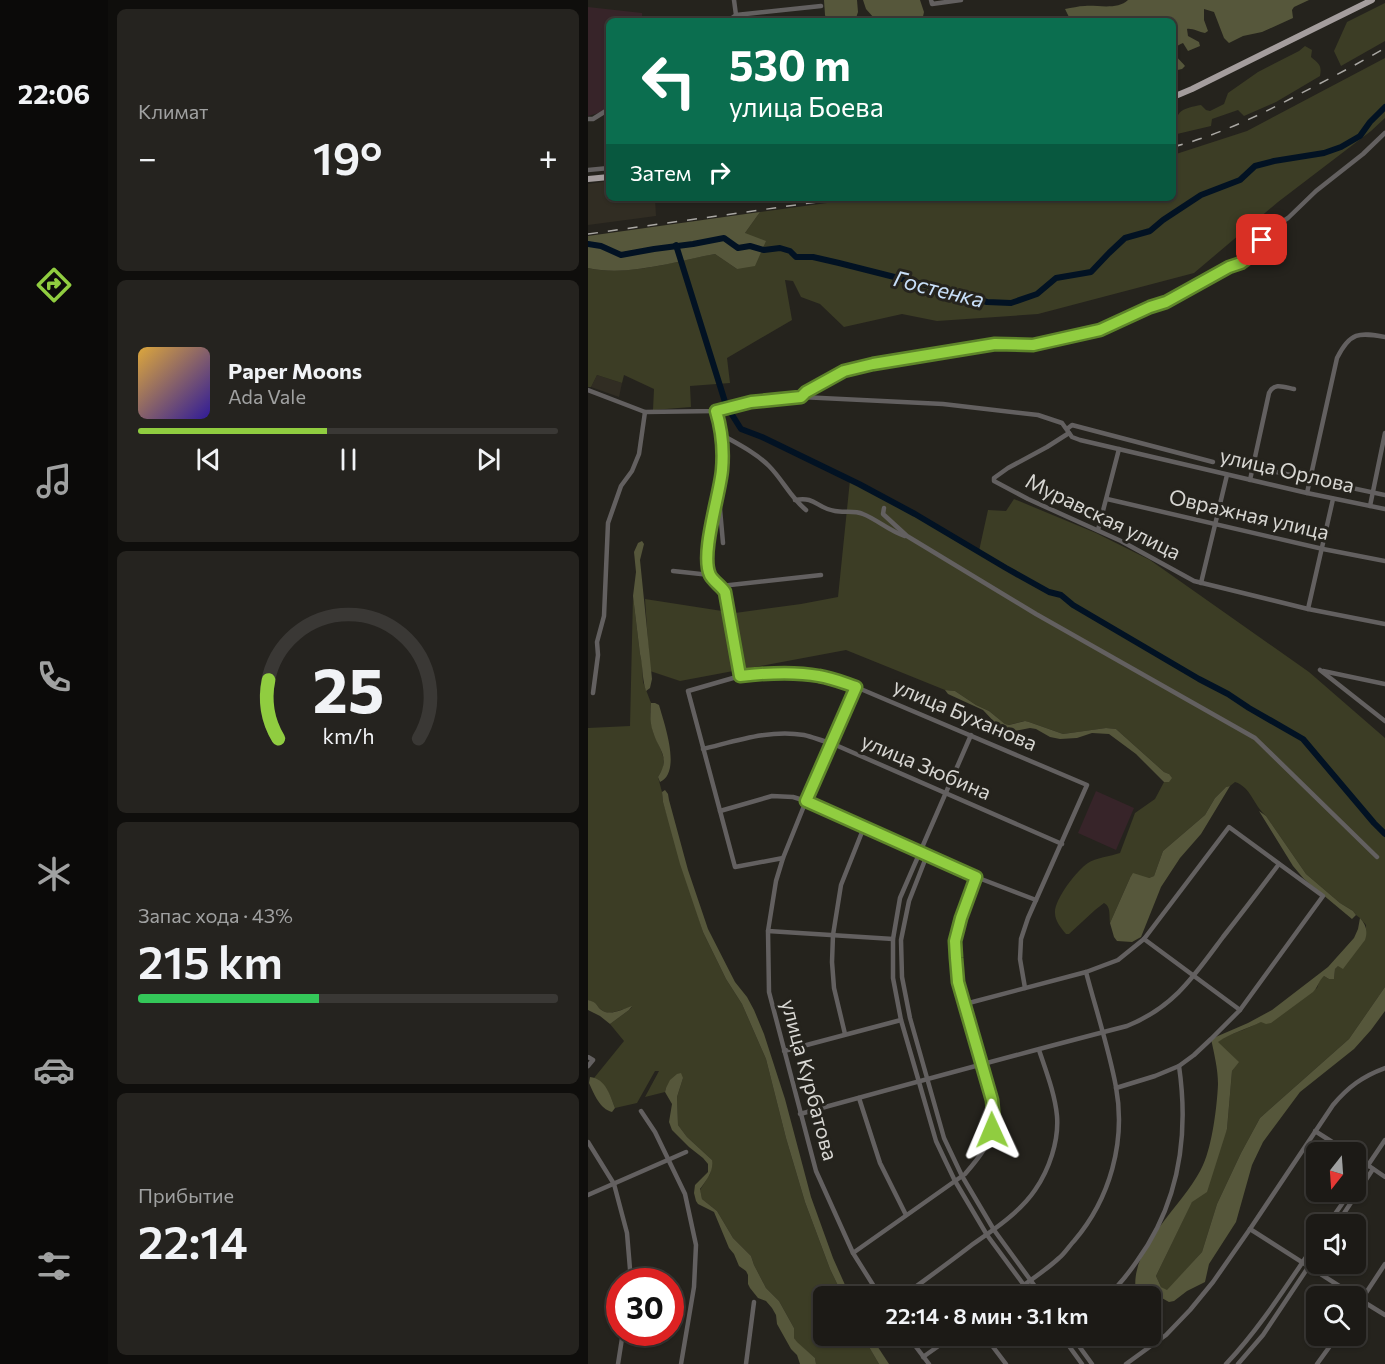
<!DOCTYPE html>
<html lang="ru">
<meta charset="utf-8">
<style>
body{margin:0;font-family:Commissioner,sans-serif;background:#25231f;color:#f1f3f6;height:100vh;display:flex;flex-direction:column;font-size:22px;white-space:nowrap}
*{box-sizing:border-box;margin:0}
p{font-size:20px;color:#a0a1a1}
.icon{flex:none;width:33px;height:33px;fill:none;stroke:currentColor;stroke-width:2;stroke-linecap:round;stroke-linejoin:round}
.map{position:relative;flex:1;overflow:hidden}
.drawer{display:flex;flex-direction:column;gap:9px;padding:9px;background:#0f0e0c;width:480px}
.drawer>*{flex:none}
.hud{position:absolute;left:18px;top:18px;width:570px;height:183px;border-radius:9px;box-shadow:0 2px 4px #0004,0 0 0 2px #3a3835;background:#0b6e4f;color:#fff;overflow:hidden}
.needle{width:39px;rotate:197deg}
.buttons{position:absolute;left:718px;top:1142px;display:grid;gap:12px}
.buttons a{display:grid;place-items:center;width:60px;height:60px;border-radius:9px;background:#1c1a16;box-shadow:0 2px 4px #0004,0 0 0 2px #3a3835;font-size:30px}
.speed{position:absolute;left:18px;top:1268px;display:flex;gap:12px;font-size:30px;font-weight:700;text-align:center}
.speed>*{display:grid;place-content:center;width:78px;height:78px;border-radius:50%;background:#1c1a16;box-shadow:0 2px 4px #0004,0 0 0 2px #3a3835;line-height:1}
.speed .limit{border:9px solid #d22;background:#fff;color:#111}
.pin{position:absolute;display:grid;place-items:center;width:51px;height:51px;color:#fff;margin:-26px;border-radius:12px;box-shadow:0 3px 9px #0006}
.me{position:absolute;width:66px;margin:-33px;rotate:359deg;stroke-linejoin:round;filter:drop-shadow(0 0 4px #0008)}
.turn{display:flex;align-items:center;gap:21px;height:126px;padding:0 24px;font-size:27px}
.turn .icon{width:78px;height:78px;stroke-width:2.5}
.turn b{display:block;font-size:42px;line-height:51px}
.then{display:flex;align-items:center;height:57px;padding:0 24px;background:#0003;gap:12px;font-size:22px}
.big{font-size:45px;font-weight:600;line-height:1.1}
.drawer .widget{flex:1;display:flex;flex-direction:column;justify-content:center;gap:9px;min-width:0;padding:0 21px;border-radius:9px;background:#25231f}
.drawer .dial{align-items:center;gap:0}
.dial svg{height:156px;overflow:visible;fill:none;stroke:#3a3835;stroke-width:7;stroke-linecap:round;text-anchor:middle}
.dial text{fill:#f1f3f6;stroke:none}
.song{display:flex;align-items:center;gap:18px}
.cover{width:72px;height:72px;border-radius:9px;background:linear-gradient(135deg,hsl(40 70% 55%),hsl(250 70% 35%))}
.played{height:6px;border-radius:3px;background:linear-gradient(90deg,#90cd40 45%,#3a3835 45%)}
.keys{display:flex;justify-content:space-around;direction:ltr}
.heat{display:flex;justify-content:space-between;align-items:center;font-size:33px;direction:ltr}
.charge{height:9px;border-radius:4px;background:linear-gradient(90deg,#34c759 43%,#3a3835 0)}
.trip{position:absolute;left:225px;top:1286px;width:348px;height:60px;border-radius:9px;background:#1c1a16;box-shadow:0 2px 4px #0004,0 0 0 2px #3a3835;font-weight:600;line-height:60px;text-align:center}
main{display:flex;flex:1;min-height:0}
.tabs{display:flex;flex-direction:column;width:108px;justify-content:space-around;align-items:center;background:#0b0a09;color:#a0a1a1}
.tabs .icon{width:42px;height:42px}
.tabs .selected{color:#90cd40}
.tabs b{font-size:27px;color:#f1f3f6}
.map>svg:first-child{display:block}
.built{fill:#312d23}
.industrial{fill:#372429}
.green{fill:#3c3d25}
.forest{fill:#56573b}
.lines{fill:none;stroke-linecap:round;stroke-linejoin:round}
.river{stroke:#021223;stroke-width:6}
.minor{stroke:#636060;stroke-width:4.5}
.major{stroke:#a49d9d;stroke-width:6}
.rail{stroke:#aaa8a4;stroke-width:1.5;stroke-dasharray:10 10;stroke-linecap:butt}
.route-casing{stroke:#5e852a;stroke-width:15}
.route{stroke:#90cd40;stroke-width:10}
.labels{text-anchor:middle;stroke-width:6;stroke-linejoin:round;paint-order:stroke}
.street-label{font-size:21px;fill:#d7d6d2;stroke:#25231d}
.water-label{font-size:22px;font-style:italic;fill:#c9e0fa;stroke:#25231d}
</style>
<main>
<nav class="tabs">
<b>22:06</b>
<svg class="icon selected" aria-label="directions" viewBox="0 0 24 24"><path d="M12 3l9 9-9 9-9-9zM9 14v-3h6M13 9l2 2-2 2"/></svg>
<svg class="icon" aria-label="music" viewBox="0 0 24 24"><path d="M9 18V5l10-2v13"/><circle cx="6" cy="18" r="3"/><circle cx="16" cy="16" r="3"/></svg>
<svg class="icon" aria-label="phone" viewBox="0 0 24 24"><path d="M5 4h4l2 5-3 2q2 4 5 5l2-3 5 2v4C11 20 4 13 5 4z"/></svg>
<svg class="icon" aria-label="climate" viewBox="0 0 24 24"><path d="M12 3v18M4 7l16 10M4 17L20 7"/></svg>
<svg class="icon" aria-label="car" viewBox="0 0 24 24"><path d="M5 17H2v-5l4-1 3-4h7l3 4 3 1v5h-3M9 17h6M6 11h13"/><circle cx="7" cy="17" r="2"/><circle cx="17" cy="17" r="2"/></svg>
<svg class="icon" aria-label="filters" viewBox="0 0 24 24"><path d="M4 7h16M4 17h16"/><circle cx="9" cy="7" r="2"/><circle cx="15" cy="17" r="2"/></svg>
</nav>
<section class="drawer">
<div class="widget"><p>Климат</p>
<div class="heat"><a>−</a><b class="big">19°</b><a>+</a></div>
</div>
<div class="widget">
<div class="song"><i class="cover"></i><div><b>Paper Moons</b><p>Ada Vale</p></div></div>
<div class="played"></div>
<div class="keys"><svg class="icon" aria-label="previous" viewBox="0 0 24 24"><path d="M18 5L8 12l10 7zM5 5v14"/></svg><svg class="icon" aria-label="pause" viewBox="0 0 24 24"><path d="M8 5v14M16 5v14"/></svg><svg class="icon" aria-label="next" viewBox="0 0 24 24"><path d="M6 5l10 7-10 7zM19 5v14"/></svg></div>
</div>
<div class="widget dial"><svg viewBox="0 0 100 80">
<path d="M14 69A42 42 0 1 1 86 69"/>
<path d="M14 69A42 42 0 0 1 9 39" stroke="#90cd40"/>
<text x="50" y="56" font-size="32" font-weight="700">25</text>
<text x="50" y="72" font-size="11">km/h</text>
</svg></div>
<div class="widget"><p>Запас хода · 43%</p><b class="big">215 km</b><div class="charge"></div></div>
<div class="widget"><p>Прибытие</p><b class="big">22:14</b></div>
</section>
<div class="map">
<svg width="797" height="1364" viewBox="0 0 797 1364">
<rect width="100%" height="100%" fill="#25231d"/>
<g class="built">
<path d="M 21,181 L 21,198 L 67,198 L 68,216 L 0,225 L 0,184 Z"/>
<path d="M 9,375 L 34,383 L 31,397 L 3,387 Z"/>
</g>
<g class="industrial">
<path d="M 0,7 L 54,13 L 54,21 L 21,21 L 21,110 L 0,116 Z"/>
<path d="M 508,791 L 546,808 L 528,850 L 490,833 Z"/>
</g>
<g class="green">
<path d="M 797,3 L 797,41 L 753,66 L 746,51 L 759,22 Z"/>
<path d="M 717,46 L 724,50 L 723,57 C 731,64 734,65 732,76 L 688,102 L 656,116 L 650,110 L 624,119 L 623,126 L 589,134 C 586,111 592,109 613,105 L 618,110 L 622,111 L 636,104 L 640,93 L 670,72 L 711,51 Z"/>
<path d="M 797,58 L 797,118 L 783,131 L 690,202 L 606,273 L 450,314 L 349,321 L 314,314 L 256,327 L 232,304 L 213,297 L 205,281 L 197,280 L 204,320 L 139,358 L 142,383 L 102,386 L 103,407 L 65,410 L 66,389 L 36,375 L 34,383 L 9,375 L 3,387 L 0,387 L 0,268 C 39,277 88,261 127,254 L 149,269 L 157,233 L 172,212 L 276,198 L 585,198 L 585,155 L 659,131 Z"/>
<path d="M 262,480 L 391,551 L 400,510 L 418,511 L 426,499 L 508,533 L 562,560 L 721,672 L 797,738 L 797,987 L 761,1039 L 672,1118 L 653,1153 L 629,1204 L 614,1252 L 579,1291 L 573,1287 L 568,1276 L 639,1129 L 644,1071 L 650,1062 L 629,1042 C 640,1034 652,1032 664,1026 C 686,1015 707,1001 729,988 L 732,979 L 736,976 L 741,979 L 746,979 L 747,969 L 778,936 L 778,925 L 772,918 L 768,915 L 765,911 L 752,903 L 718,874 L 678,816 C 666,806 663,787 647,782 L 642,786 L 638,787 L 627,798 L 617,815 L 575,851 L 566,876 L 561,878 L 542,878 L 522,923 C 521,916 523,906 516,903 L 507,910 L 481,934 L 478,934 C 473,928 467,921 467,913 C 466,900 489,870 500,863 C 507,858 523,856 532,853 L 547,813 L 567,799 L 576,782 L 581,782 L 581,774 L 576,772 L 528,729 L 518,728 L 475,734 L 441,722 L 436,721 L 421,725 L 417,724 L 401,711 L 388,705 L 367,691 L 357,690 L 258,650 L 92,681 L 62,671 L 57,599 L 147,613 L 213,604 L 250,597 Z"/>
<path d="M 45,596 L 52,654 L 54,663 L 55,682 L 63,703 L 62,713 L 65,732 L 73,750 L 76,759 L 75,769 L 70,777 L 74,792 L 75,802 L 115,932 L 138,979 L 154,1004 L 178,1059 L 198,1138 L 217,1202 L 242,1269 L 255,1296 L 236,1296 L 236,1335 L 274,1335 L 291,1364 L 228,1364 L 227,1358 L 208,1342 L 206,1338 L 206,1328 L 191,1301 L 178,1288 L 166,1265 L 163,1256 L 145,1238 L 129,1211 L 114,1199 L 112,1190 L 122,1174 L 124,1160 L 99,1137 L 90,1125 L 89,1097 L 95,1078 L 78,1088 L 77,1092 L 57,1097 L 71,1071 L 67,1071 L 49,1103 L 27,1108 C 22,1095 19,1085 6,1078 L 36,1041 L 22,1024 L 41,1010 L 44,1007 C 36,1008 22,1016 15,1011 C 9,1007 8,1002 0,1000 L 0,728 L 42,726 Z"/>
</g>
<g class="forest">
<path d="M 236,0 L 269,0 L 270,12 L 267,21 L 239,21 L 237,15 Z"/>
<path d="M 275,0 L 332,0 L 336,12 L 334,21 L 286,21 L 286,18 L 278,9 Z"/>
<path d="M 540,0 L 721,0 L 706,7 L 704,10 L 705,18 L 674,32 L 655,36 L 641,43 L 636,38 L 626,12 L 616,9 L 616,20 L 620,31 L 617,33 C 611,32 604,28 599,29 L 600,36 L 611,42 L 612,46 L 600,51 L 595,43 C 577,50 591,58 597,66 L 594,69 L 585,71 L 585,21 L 483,21 L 477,9 C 484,8 490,6 497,6 C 510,5 530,10 540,0 Z"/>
<path d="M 172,212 L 157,233 L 178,241 L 167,266 L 149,269 L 127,254 C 88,261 40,277 0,268 L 0,236 Z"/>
<path d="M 54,541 L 56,544 L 52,560 L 64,679 L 62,688 L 58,691 C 54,679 55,666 52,654 L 45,596 L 48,572 L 46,552 L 50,543 Z"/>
<path d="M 357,690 L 367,691 L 388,705 L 401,711 L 417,724 L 421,725 L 437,721 L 441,722 L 475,734 L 518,728 L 528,729 L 576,772 L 581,774 L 584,778 L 581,782 L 576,782 L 548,754 L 521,734 L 504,733 L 489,738 L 472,739 L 462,737 L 448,729 L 442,728 L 426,731 L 421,730 L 411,727 L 395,710 L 360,694 Z"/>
<path d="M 63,703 L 67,703 L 71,705 C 76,723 94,772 72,782 L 70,777 C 83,757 71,751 65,732 C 62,723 62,713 63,703 Z"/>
<path d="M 642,786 L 613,834 L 592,858 L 573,887 L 553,937 L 544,942 L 529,941 L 526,937 L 522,923 L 542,878 L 545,873 L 561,878 L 566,876 L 575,851 L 617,815 L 627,798 L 638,787 Z"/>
<path d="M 77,790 L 80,794 L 81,800 L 100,870 L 120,929 L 147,982 L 159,997 L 166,1010 L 176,1034 L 197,1099 L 223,1197 L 245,1258 L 262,1296 L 255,1296 L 242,1269 L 217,1202 L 198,1138 L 178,1059 L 154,1004 L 138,979 L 115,932 L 92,864 L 75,802 L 74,792 Z"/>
<path d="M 671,811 L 678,816 L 718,874 L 752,903 L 765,911 L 768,915 L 764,919 L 716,879 L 705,866 Z"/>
<path d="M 772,918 C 778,925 780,931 777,940 L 758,965 L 755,969 L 750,966 L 747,969 L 746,979 L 741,979 L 736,976 C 731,980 730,987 725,992 L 683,1023 L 678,1024 L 673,1022 C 659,1029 643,1033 630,1042 L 651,1062 L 644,1071 L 639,1129 L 619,1192 L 604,1202 L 568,1276 L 573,1287 L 579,1290 L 614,1252 L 629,1204 L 653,1153 L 672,1118 L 761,1039 L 797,987 L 797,1011 L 783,1030 L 766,1049 L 712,1092 L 675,1142 L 664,1165 L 648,1222 L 621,1264 L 617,1282 L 599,1291 L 586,1301 L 581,1302 L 572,1297 L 563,1300 L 562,1296 L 545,1296 L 548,1292 C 540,1247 598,1204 615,1165 C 624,1145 629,1107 630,1084 C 630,1069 626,1053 623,1039 L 660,1023 L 684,1010 L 740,967 L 766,938 L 770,929 Z"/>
<path d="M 0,1000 C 10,1002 8,1007 15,1011 C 23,1016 37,1008 44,1006 L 41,1010 L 22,1024 L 12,1016 L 0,1010 Z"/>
<path d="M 93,1073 L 95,1078 L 89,1097 L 90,1125 L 99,1137 L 124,1160 C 126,1171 118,1181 112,1189 L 114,1199 L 129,1211 L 145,1238 L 163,1256 L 166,1265 L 178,1288 L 191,1301 L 206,1328 L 206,1338 L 209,1342 L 227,1358 L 228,1364 L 212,1364 L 209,1355 L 203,1349 L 189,1324 L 188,1315 L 184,1308 L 178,1301 L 170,1298 L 162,1288 L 160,1284 L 160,1275 L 158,1271 L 151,1266 L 146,1254 L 141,1248 L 126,1212 L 110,1204 L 108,1201 L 106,1193 L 107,1185 L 120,1172 L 120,1164 L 115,1158 L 101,1147 L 84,1130 L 81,1122 L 84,1104 L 77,1092 L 78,1088 L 82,1080 L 89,1074 Z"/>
<path d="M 2,1077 C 18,1079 22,1095 27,1108 L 24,1112 C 12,1109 6,1094 1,1083 Z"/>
<path d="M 274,1335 L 282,1335 L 301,1364 L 291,1364 Z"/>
</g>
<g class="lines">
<g class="river">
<path d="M 0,244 L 13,246 L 33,255 L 66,249 L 105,244 L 136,238 L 150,248 L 162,246 L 176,250 L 192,248 L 202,251 L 208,257 L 225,257 L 251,263 L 342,286 L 399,302 L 423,303 L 449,294 L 468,278 L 503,272 L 521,253 L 537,238 L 562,231 L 575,220 L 613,195 L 652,180 L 667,166 L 686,161 L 736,153 L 753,147 L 772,136 L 782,122 L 797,107"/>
<path d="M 88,245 L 138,405"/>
<path d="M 141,410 L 153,429 L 174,437 L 271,484 L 327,514 L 418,568 L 461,592 L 473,595 L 485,605 L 611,679 L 640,694 L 661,708 L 715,739 L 786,823 L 797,834"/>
</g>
<g class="minor">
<path d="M 343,0 L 344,4 L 373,0"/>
<path d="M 148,15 L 233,6"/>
<path d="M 140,21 L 148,15 L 146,0"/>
<path d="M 0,119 L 5,119 L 21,109"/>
<path d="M 0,170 L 21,168"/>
<path d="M 0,390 L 57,412 L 128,411 L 163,402 L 213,397 L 355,404 L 450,415 L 474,423 L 484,437 L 492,440 L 719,493 L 797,509"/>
<path d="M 213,397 L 218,392 L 256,371 L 285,364 L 407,344 L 445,345 L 512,330 L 562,307 L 578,302 L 641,267 L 653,263 L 661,257 L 674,240 L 686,227 L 700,218 L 728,191 L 775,154 L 797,133"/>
<path d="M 128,411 L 134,435 L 134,471 L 121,544 L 120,564 L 122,575 L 137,592 L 152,676"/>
<path d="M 479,429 L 484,425 L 625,462"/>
<path d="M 481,433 L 459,447 L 420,468 L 406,478 L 406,481 L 440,499 L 533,541 L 606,581 L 720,609 L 797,624"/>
<path d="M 134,435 C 150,444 168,453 181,466 C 195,480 202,497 218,510"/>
<path d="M 665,467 L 797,495"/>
<path d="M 662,480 L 681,393 C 686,382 696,387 706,389"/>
<path d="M 719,493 L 749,358 C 762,332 771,332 797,337"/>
<path d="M 131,498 L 135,543"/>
<path d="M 519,499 L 735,549 L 797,561"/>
<path d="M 207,500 C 228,496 228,508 247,511 C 256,513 266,510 275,514 C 290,520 301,531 317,536"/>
<path d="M 782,506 L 797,433"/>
<path d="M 296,508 L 295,514 L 319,536 L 448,614 L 667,738 L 789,857"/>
<path d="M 510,530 L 531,449"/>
<path d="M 85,571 L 122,575"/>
<path d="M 613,583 L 639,475"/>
<path d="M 133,586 L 233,575"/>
<path d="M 720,609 L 745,499"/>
<path d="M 732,670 L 797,721"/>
<path d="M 735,671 L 797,684"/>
<path d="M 268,687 L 218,801 L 195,858 L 188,881 L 180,931 L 181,992 L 228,1171 L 265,1253 L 292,1296"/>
<path d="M 5,693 L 10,655 L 9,642 L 16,616 L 20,523 L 33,486 L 44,471 L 51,454 L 57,412"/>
<path d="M 383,735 L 312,898 L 305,939 L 305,978 L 313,1020 L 331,1082 L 348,1141 L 356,1158 L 367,1181 L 399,1235 L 444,1296"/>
<path d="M 115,749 C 148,741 182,729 216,735 C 225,737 234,741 243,743 L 474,844"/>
<path d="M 132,811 L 184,796 L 205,797 L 218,801 L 388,877 L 448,900"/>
<path d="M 339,855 L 321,901 L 313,940 L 314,977 L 322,1018 L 356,1138 L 374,1176 L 406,1230 L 454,1296"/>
<path d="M 195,858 L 147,867 L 100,691 L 152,676 L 178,673 L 210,673 L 232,676 L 268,687 L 499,785 L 440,918 L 433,939 L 432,959 L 437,988"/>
<path d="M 180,931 L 305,939"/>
<path d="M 556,939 L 652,1010"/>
<path d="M 377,1004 L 498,972 L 530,960 L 556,939 L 641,827 L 735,896 L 652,1010 L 623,1039 L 606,1055 L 591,1066 L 567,1076 L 528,1088"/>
<path d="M 257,1034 L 246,988 L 244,962 L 245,935 L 253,885 L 276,827"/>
<path d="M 196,1051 L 313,1020"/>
<path d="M 0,1057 L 5,1060 L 0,1066"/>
<path d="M 271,1098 L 292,1163 L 318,1215"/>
<path d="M 53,1111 L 67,1132 L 97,1194 L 108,1245 L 106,1287 L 93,1364"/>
<path d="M 212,1114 C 321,1084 430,1054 539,1026 C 586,1007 606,976 635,937 C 654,913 673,888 691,864"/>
<path d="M 727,1131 L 760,1152"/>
<path d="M 0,1142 L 26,1184 L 39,1233 L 43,1281"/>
<path d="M 768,1157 L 797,1177"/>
<path d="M 768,1183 L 797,1140"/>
<path d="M 0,1195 L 98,1152"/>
<path d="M 740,1224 L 763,1191"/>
<path d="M 749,1224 L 785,1169"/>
<path d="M 662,1229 L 767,1296"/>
<path d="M 265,1253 L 377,1174 C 390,1159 406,1140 406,1119 C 406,1113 405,1106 404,1100 L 371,982 L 368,958 L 367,941 L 373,918 L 388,877"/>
<path d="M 315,1296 C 338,1279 362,1262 385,1244 C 407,1229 432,1212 447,1190 C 461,1170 471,1141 469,1116 C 467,1094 458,1071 451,1050"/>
<path d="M 420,1296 C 437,1284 456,1272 471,1258 C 477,1253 481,1246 486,1241 C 522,1199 538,1142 528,1087 C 521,1049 508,1010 498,972"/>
<path d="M 519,1296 C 531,1286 540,1274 549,1261 C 591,1203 601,1135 591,1066"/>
<path d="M 771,1299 L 797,1315"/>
<path d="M 768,1308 L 797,1264"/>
<path d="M 319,1335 L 341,1364"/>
<path d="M 396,1335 L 418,1364"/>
<path d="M 473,1335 L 494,1364"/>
<path d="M 483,1335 L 504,1364"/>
<path d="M 335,1357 L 366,1335"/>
<path d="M 30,1364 L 35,1332"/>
<path d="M 158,1364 L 166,1302"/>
<path d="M 538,1364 L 578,1335 L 602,1310 L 625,1282 L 662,1229 L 745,1105 C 760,1087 775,1076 797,1068"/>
<path d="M 638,1364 C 673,1327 700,1283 729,1241"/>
<path d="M 650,1364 L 675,1335 L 729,1254"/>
<path d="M 729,1364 L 750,1335"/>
</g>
<g class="major">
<path d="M 585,97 L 604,89 L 784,0"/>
<path d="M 0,179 L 21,177"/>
</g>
<g class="rail">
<path d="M 585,147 C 627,136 666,118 704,98 C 735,82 766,66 797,48"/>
<path d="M 0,234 L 258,198"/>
</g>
</g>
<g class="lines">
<g class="route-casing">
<path id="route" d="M 404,1130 L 406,1120 L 404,1100 L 370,982 L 368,958 L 367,941 L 373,918 L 388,877 L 218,801 L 268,687 C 256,683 244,678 231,676 C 205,671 178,673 152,676 L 137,592 C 133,586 125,581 122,575 C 112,554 132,494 134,470 C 136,448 134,431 128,411 L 163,402 L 213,397 L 218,392 L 256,371 L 285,364 L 407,344 L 445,345 L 512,330 L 562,307 L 578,302 L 641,267 L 653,263 L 661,257 L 674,240"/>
</g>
<use href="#route" class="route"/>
</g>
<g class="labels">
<g class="street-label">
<text transform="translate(699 471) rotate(13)" y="7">улица Орлова</text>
<text transform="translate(661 515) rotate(13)" y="7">Овражная улица</text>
<text transform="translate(515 517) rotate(26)" y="7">Муравская улица</text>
<text transform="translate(377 715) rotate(23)" y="7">улица Буханова</text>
<text transform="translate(338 767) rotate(23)" y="7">улица Зюбина</text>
<text transform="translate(221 1080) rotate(75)" y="7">улица Курбатова</text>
</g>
<g class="water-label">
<text transform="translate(351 289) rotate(14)" y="8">Гостенка</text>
</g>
</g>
</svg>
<div class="buttons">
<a><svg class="needle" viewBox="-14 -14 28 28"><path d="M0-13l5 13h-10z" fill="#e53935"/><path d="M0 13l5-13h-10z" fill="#a0a1a1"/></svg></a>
<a><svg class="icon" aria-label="sound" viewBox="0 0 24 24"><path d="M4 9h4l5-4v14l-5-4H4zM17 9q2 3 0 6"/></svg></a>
<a><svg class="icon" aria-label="search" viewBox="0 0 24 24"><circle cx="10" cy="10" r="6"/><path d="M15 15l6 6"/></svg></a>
</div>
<div class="speed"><div class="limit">30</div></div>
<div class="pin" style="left:674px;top:240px;background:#d93025"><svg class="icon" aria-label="arrive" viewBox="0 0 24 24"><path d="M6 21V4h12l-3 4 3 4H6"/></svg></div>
<svg class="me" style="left:404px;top:1130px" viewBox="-20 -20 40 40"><path d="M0-17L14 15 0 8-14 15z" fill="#90cd40" stroke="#fff" stroke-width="4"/></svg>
<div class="trip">22:14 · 8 мин · 3.1 km</div>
<div class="hud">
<div class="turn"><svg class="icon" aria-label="left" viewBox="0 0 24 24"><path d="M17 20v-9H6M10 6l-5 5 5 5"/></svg><div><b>530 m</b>улица Боева</div></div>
<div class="then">Затем<svg class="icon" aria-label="right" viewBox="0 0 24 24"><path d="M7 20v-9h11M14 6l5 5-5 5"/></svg></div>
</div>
</div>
</main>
